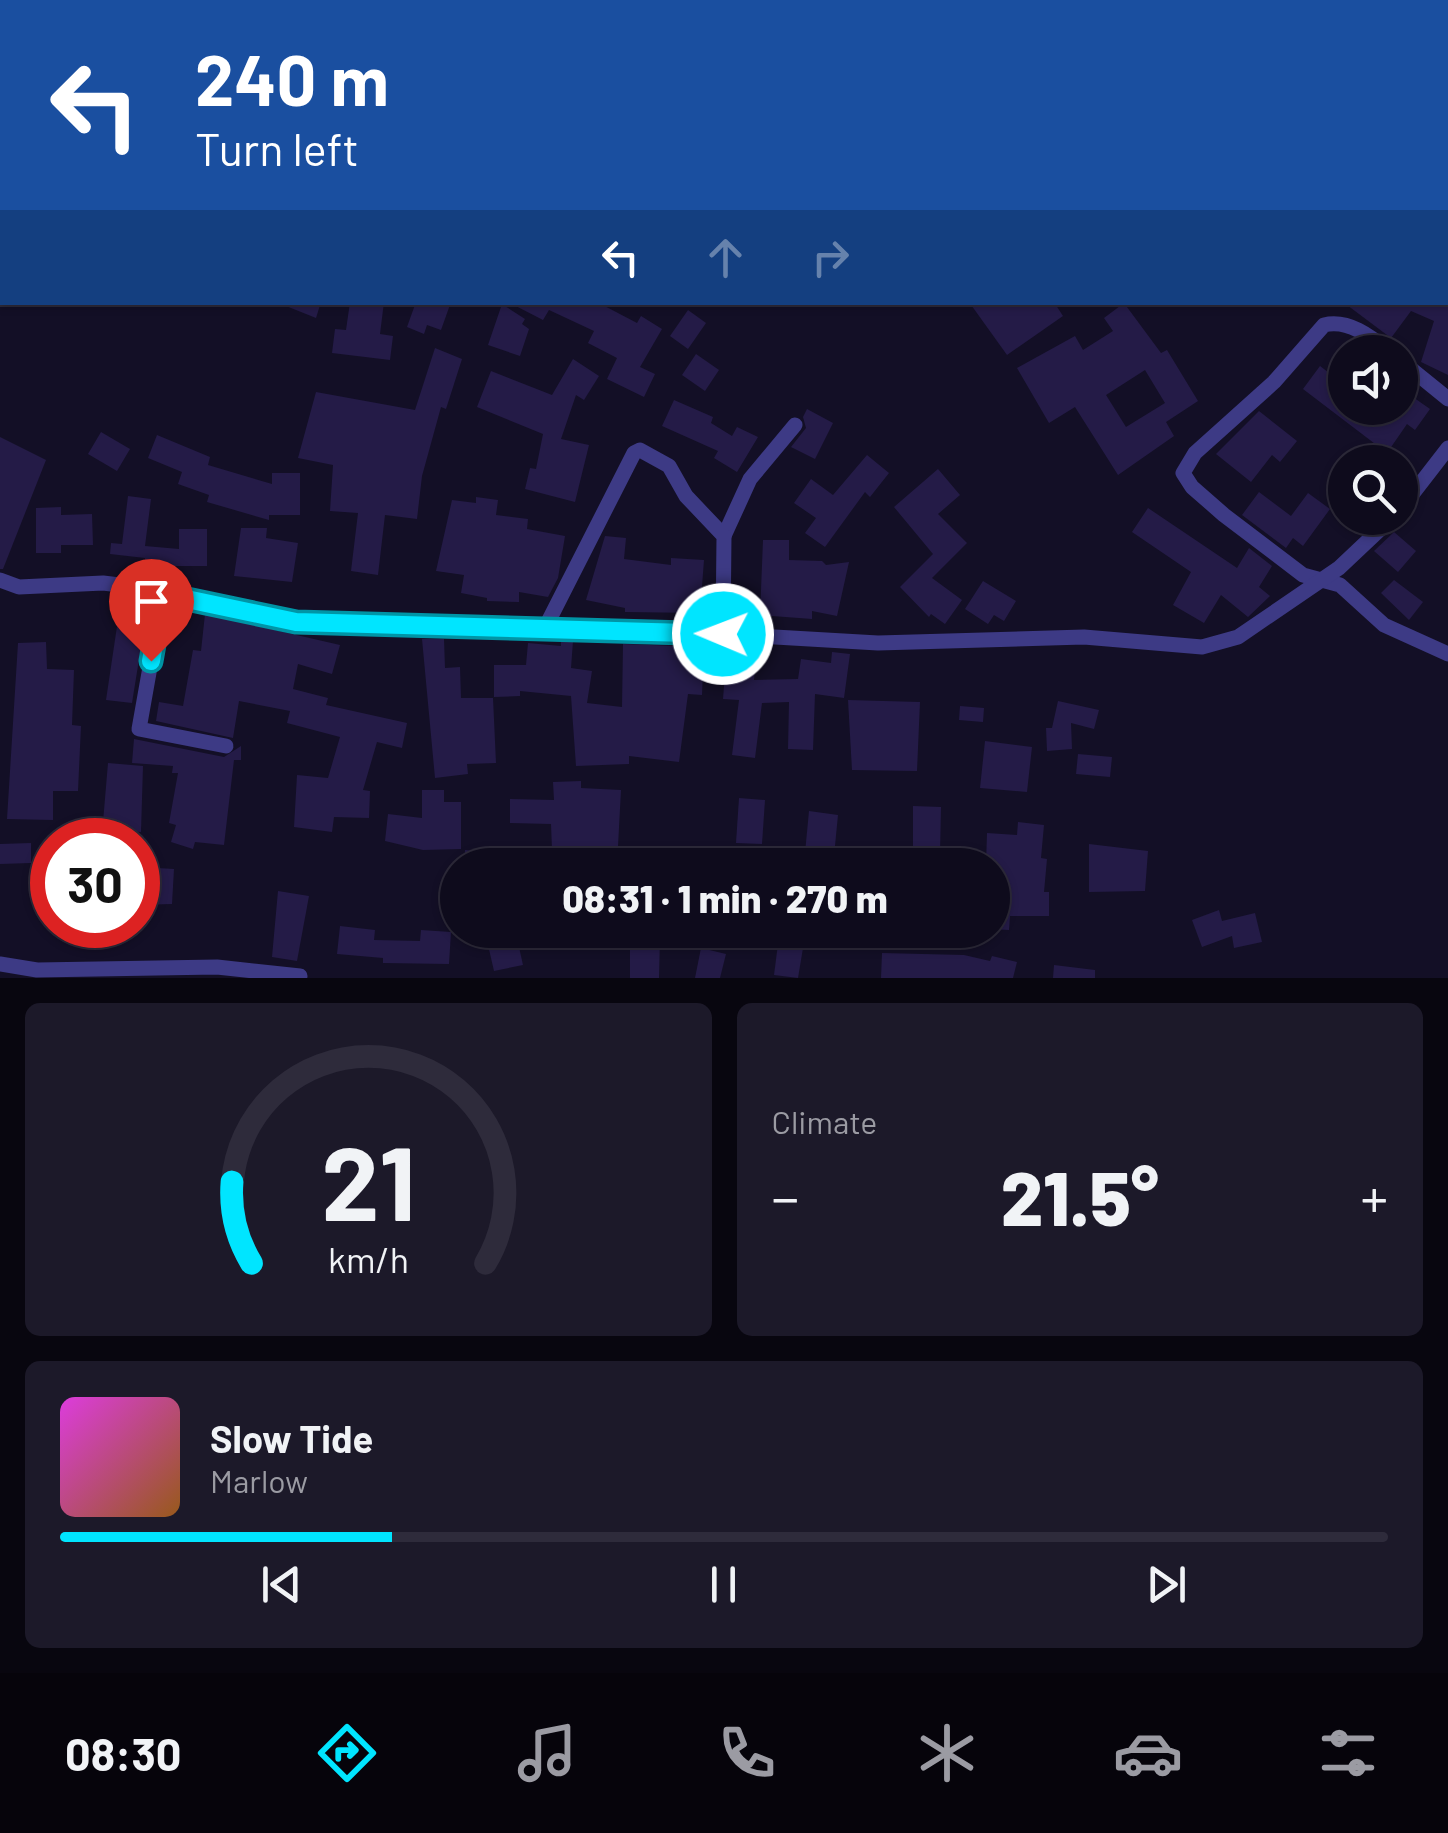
<!DOCTYPE html>
<meta charset="utf-8">
<style>
body{margin:0;font-family:Barlow,sans-serif;background:#1c1929;color:#f1f3f6;height:100vh;display:flex;flex-direction:column;font-size:38px;white-space:nowrap}
*{box-sizing:border-box;margin:0}
p{font-size:32px;color:#9b9ba3}
.icon{flex:none;width:55px;height:55px;fill:none;stroke:currentColor;stroke-width:2;stroke-linecap:round;stroke-linejoin:round}
.map{position:relative;height:978px;overflow:hidden}
.side{display:flex;flex-direction:column;gap:25px;padding:25px;background:#08060f;flex:1}
.side>*{flex:none}
.hud{position:absolute;left:0px;top:0px;width:1450px;height:305px;box-shadow:0 2px 8px #0004,0 0 0 2px #2e2b3b;background:#1a4fa0;color:#fff;overflow:hidden}
.controls{position:absolute;left:1328px;top:335px;display:grid;gap:20px}
.controls a{display:grid;place-items:center;width:90px;height:90px;border-radius:50%;background:#0e0b1c;box-shadow:0 2px 8px #0004,0 0 0 2px #2e2b3b;font-size:50px}
.speed{position:absolute;left:30px;top:818px;display:flex;gap:20px;font-size:50px;font-weight:700;text-align:center}
.speed>*{display:grid;place-content:center;width:130px;height:130px;border-radius:50%;background:#0e0b1c;box-shadow:0 2px 8px #0004,0 0 0 2px #2e2b3b;line-height:1}
.speed .limit{border:15px solid #d22;background:#fff;color:#111}
.pin{position:absolute;display:grid;place-items:center;width:85px;height:85px;color:#fff;margin:-102px -42px;border-radius:50% 50% 50% 0;rotate:-45deg;box-shadow:0 0 10px #0007}
.pin .icon{rotate:45deg}
.me{position:absolute;width:110px;margin:-55px;rotate:271deg;stroke-linejoin:round;filter:drop-shadow(0 0 8px #0008)}
.turn{display:flex;align-items:center;gap:35px;height:210px;padding:0 30px;font-size:45px}
.turn .icon{width:130px;height:130px;stroke-width:2.5}
.turn b{display:block;font-size:70px;line-height:85px}
.lanes{display:flex;align-items:center;height:95px;padding:0 30px;background:#0003;justify-content:center;gap:50px;direction:ltr}
.lanes .off{opacity:.35}
.big{font-size:75px;font-weight:800;line-height:1.1}
.side .tile{flex:1;display:flex;flex-direction:column;justify-content:center;gap:15px;min-width:0;padding:0 35px;border-radius:15px;background:#1c1929}
.side .dial{align-items:center;gap:0}
.dial svg{height:260px;overflow:visible;fill:none;stroke:#2e2b3b;stroke-width:7;stroke-linecap:round;text-anchor:middle}
.dial text{fill:#f1f3f6;stroke:none}
.song{display:flex;align-items:center;gap:30px}
.cover{width:120px;height:120px;border-radius:15px;background:linear-gradient(135deg,hsl(300 70% 55%),hsl(30 70% 35%))}
.played{height:10px;border-radius:5px;background:linear-gradient(90deg,#00e5ff 25%,#2e2b3b 25%)}
.keys{display:flex;justify-content:space-around;direction:ltr}
.heat{display:flex;justify-content:space-between;align-items:center;font-size:55px;direction:ltr}
.side .tiles{flex:1;display:grid;gap:25px;grid-template-columns:1fr 1fr}
.tile:last-child{grid-column:span 2}
.trip{position:absolute;left:440px;top:848px;width:570px;height:100px;border-radius:50px;background:#0e0b1c;box-shadow:0 2px 8px #0004,0 0 0 2px #2e2b3b;font-weight:800;line-height:100px;text-align:center}
.tabs{display:flex;height:160px;justify-content:space-around;align-items:center;background:#06040b;color:#9b9ba3}
.tabs .icon{width:70px;height:70px}
.tabs .current{color:#00e5ff}
.tabs b{font-size:45px;color:#f1f3f6}
.map>svg:first-child{display:block}
.building{fill:#241b47;fill-rule:evenodd}
.lines{fill:none;stroke-linecap:round;stroke-linejoin:round}
.minor{stroke:#3d3a85;stroke-width:15}
.route-casing{stroke:#0095a6;stroke-width:25}
.route{stroke:#00e5ff;stroke-width:18}
</style>
<div class="map">
<svg width="1448" height="978" viewBox="0 0 1448 978">
<rect width="100%" height="100%" fill="#130f26"/>
<g class="building">
<path d="M 1448,297 L 1448,375 L 1421,362 L 1434,321 L 1411,311 L 1391,338 L 1343,302 L 1448,302 Z"/>
<path d="M 276,302 L 321,302 L 316,318 Z"/>
<path d="M 350,302 L 384,302 L 380,334 L 393,336 L 390,360 L 332,353 L 335,329 L 346,330 Z"/>
<path d="M 416,302 L 451,302 L 441,330 L 427,325 L 424,334 L 407,327 Z"/>
<path d="M 508,302 L 597,302 L 637,323 L 641,316 L 662,329 L 640,367 L 655,374 L 644,397 L 607,379 L 617,358 L 588,343 L 594,331 L 549,310 L 543,320 Z"/>
<path d="M 969,302 L 1054,302 L 1063,316 L 1007,355 Z"/>
<path d="M 1124,303 L 1161,353 L 1167,350 L 1198,401 L 1166,422 L 1174,436 L 1118,475 L 1075,407 L 1049,423 L 1017,368 L 1075,336 L 1083,350 L 1113,331 L 1104,318 ZM 1145,370 L 1165,403 L 1126,427 L 1106,395 Z"/>
<path d="M 502,304 L 525,319 L 522,324 L 529,329 L 520,356 L 488,345 Z"/>
<path d="M 688,310 L 706,323 L 688,349 L 670,336 Z"/>
<path d="M 435,348 L 462,359 L 446,409 L 441,407 L 422,476 L 417,519 L 385,515 L 378,575 L 351,571 L 358,513 L 330,511 L 333,465 L 298,458 L 316,392 L 415,410 Z"/>
<path d="M 696,354 L 719,370 L 705,391 L 682,375 Z"/>
<path d="M 573,359 L 599,376 L 584,400 L 576,395 L 561,439 L 589,445 L 575,502 L 525,489 L 530,468 L 536,469 L 543,434 L 477,407 L 491,371 L 552,395 Z"/>
<path d="M 1320,366 L 1345,385 L 1345,408 L 1400,408 L 1400,388 L 1430,409 L 1415,430 L 1407,424 L 1387,453 L 1303,389 Z"/>
<path d="M 674,400 L 713,417 L 711,423 L 732,436 L 737,427 L 758,437 L 737,472 L 714,458 L 718,451 L 662,426 Z"/>
<path d="M 807,409 L 833,423 L 815,459 L 791,447 L 806,428 L 803,417 Z"/>
<path d="M 1259,411 L 1297,441 L 1280,462 L 1272,455 L 1251,482 L 1216,454 Z"/>
<path d="M 101,432 L 130,449 L 117,471 L 88,454 Z"/>
<path d="M 157,435 L 210,457 L 208,465 L 272,484 L 272,473 L 300,473 L 300,515 L 269,515 L 269,520 L 207,502 L 209,495 L 178,484 L 182,472 L 148,458 Z"/>
<path d="M 0,437 L 46,460 L 3,569 L 0,569 Z"/>
<path d="M 867,455 L 889,473 L 870,497 L 865,492 L 825,547 L 805,533 L 816,518 L 794,503 L 811,479 L 833,495 Z"/>
<path d="M 938,469 L 960,495 L 938,514 L 967,543 L 932,578 L 962,600 L 945,624 L 931,614 L 929,617 L 900,587 L 933,554 L 894,507 Z"/>
<path d="M 1259,492 L 1291,516 L 1308,493 L 1330,509 L 1303,546 L 1293,538 L 1286,548 L 1242,515 Z"/>
<path d="M 128,496 L 151,499 L 145,546 L 179,549 L 179,529 L 207,529 L 207,566 L 145,566 L 145,558 L 110,554 L 111,543 L 122,544 Z"/>
<path d="M 476,497 L 498,500 L 496,515 L 528,519 L 527,529 L 565,536 L 558,578 L 548,597 L 519,592 L 519,602 L 487,601 L 487,598 L 461,593 L 464,575 L 436,571 L 452,500 L 476,503 Z"/>
<path d="M 61,507 L 61,515 L 92,514 L 93,545 L 61,545 L 61,553 L 36,553 L 36,508 Z"/>
<path d="M 1148,508 L 1237,568 L 1249,548 L 1272,566 L 1259,587 L 1270,596 L 1248,617 L 1221,595 L 1204,623 L 1173,605 L 1191,572 L 1132,532 Z"/>
<path d="M 241,528 L 267,528 L 266,538 L 298,543 L 292,582 L 234,576 Z"/>
<path d="M 1394,532 L 1416,551 L 1398,572 L 1374,551 Z"/>
<path d="M 605,536 L 626,538 L 624,559 L 671,565 L 671,558 L 704,560 L 700,613 L 625,612 L 625,608 L 586,600 Z"/>
<path d="M 763,540 L 789,540 L 789,560 L 822,561 L 826,565 L 849,562 L 837,616 L 812,611 L 812,619 L 760,615 Z"/>
<path d="M 1394,580 L 1423,602 L 1409,620 L 1381,593 Z"/>
<path d="M 983,581 L 1016,601 L 1004,621 L 994,615 L 988,624 L 965,609 Z"/>
<path d="M 119,613 L 146,616 L 132,703 L 106,700 Z"/>
<path d="M 205,614 L 340,645 L 332,674 L 298,664 L 293,689 L 328,698 L 326,705 L 407,723 L 402,748 L 377,742 L 363,790 L 370,791 L 369,818 L 334,817 L 332,832 L 294,827 L 297,775 L 328,778 L 340,737 L 287,723 L 290,711 L 239,701 L 233,738 L 156,721 L 159,702 L 183,706 L 193,650 L 201,651 Z"/>
<path d="M 422,639 L 444,639 L 445,668 L 460,667 L 461,698 L 493,698 L 496,763 L 467,764 L 468,774 L 435,778 Z"/>
<path d="M 561,640 L 573,641 L 571,668 L 592,671 L 587,703 L 622,707 L 623,644 L 704,647 L 702,695 L 688,694 L 679,762 L 629,756 L 629,764 L 576,766 L 571,696 L 520,691 L 520,696 L 494,697 L 494,665 L 526,665 L 528,643 L 561,646 Z"/>
<path d="M 46,642 L 47,669 L 74,670 L 72,725 L 81,726 L 78,791 L 53,791 L 53,820 L 7,819 L 18,643 Z"/>
<path d="M 727,648 L 757,650 L 754,680 L 798,679 L 801,659 L 831,663 L 832,652 L 850,654 L 844,698 L 815,694 L 813,750 L 788,749 L 789,702 L 762,703 L 755,758 L 732,755 L 739,700 L 723,699 Z"/>
<path d="M 848,700 L 920,702 L 917,771 L 852,770 Z"/>
<path d="M 1058,701 L 1099,710 L 1094,729 L 1071,723 L 1072,749 L 1047,751 L 1046,728 L 1052,728 Z"/>
<path d="M 960,706 L 984,708 L 983,722 L 959,720 Z"/>
<path d="M 134,739 L 224,757 L 241,746 L 241,760 L 234,760 L 224,845 L 195,842 L 193,849 L 171,842 L 176,825 L 169,823 L 178,773 L 172,773 L 173,766 L 132,763 Z"/>
<path d="M 985,741 L 1032,747 L 1027,792 L 980,788 Z"/>
<path d="M 1078,754 L 1112,757 L 1110,777 L 1076,774 Z"/>
<path d="M 108,763 L 143,766 L 141,832 L 117,831 L 117,822 L 103,822 Z"/>
<path d="M 581,781 L 581,788 L 621,790 L 617,865 L 592,865 L 591,850 L 552,850 L 551,824 L 510,823 L 510,799 L 554,800 L 553,782 Z"/>
<path d="M 422,790 L 444,790 L 444,802 L 461,802 L 461,849 L 423,850 L 385,841 L 388,814 L 422,818 Z"/>
<path d="M 739,798 L 765,800 L 762,844 L 736,843 Z"/>
<path d="M 913,806 L 941,807 L 940,853 L 913,853 Z"/>
<path d="M 809,811 L 838,815 L 834,856 L 805,853 Z"/>
<path d="M 1018,822 L 1044,825 L 1041,858 L 1047,859 L 1044,892 L 1049,892 L 1049,916 L 1010,916 L 1009,930 L 992,929 L 992,865 L 986,865 L 987,833 L 1017,835 Z"/>
<path d="M 31,843 L 31,863 L 0,864 L 0,844 Z"/>
<path d="M 1089,844 L 1148,851 L 1145,891 L 1089,892 Z"/>
<path d="M 799,846 L 800,865 L 768,865 L 767,847 Z"/>
<path d="M 907,846 L 908,865 L 877,865 L 876,848 Z"/>
<path d="M 539,848 L 540,865 L 464,865 L 465,850 L 509,854 Z"/>
<path d="M 644,848 L 687,850 L 687,865 L 646,865 Z"/>
<path d="M 735,850 L 736,865 L 711,865 L 711,851 Z"/>
<path d="M 141,867 L 174,869 L 172,904 L 138,905 Z"/>
<path d="M 278,891 L 309,896 L 297,961 L 272,957 Z"/>
<path d="M 1219,910 L 1222,921 L 1255,913 L 1262,942 L 1234,948 L 1232,936 L 1202,947 L 1192,920 Z"/>
<path d="M 340,926 L 375,930 L 374,940 L 420,941 L 421,930 L 451,932 L 449,964 L 383,963 L 383,958 L 337,954 Z"/>
<path d="M 630,937 L 660,938 L 659,978 L 630,978 Z"/>
<path d="M 517,938 L 523,965 L 494,971 L 488,945 Z"/>
<path d="M 778,944 L 803,948 L 798,978 L 774,975 Z"/>
<path d="M 701,948 L 726,954 L 720,978 L 695,978 Z"/>
<path d="M 882,953 L 964,955 L 990,961 L 992,956 L 1017,962 L 1013,978 L 881,978 Z"/>
<path d="M 1054,965 L 1095,970 L 1095,978 L 1053,978 Z"/>
</g>
<g class="lines">
<g class="minor">
<path d="M 205,0 L 208,2"/>
<path d="M 1390,352 C 1371,337 1349,319 1324,325 L 1274,382 L 1195,453 L 1183,473 L 1192,487 L 1224,515 L 1303,575 L 1340,585 L 1384,625 L 1448,654"/>
<path d="M 1400,360 L 1448,399"/>
<path d="M 1400,510 L 1448,448"/>
<path d="M 724,536 L 750,479 L 795,425"/>
<path d="M 0,580 L 19,587 L 103,583 L 136,587 L 295,622 L 704,633 L 878,643 L 1084,637 L 1202,647 L 1238,637 L 1339,568 L 1392,518"/>
<path d="M 163,594 L 139,729 L 226,746"/>
<path d="M 545,628 L 634,453 L 640,450 L 669,466 L 686,496 L 724,536 L 723,634"/>
<path d="M 0,964 L 37,970 L 217,967 L 300,976"/>
</g>
</g>
<g class="lines">
<g class="route-casing">
<path id="route" d="M 151,661 L 163,594 L 296,622 L 723,634"/>
</g>
<use href="#route" class="route"/>
</g>
</svg>
<div class="controls">
<a><svg class="icon" aria-label="sound" viewBox="0 0 24 24"><path d="M4 9h4l5-4v14l-5-4H4zM17 9q2 3 0 6"/></svg></a>
<a><svg class="icon" aria-label="search" viewBox="0 0 24 24"><circle cx="10" cy="10" r="6"/><path d="M15 15l6 6"/></svg></a>
</div>
<div class="speed"><div class="limit">30</div></div>
<div class="pin" style="left:151px;top:661px;background:#d93025"><svg class="icon" aria-label="arrive" viewBox="0 0 24 24"><path d="M6 21V4h12l-3 4 3 4H6"/></svg></div>
<svg class="me" style="left:723px;top:634px" viewBox="-20 -20 40 40"><circle r="17" fill="#00e5ff" stroke="#fff" stroke-width="3"/><path d="M0-11L8 9 0 5-8 9z" fill="#fff"/></svg>
<div class="trip">08:31 · 1 min · 270 m</div>
<div class="hud">
<div class="turn"><svg class="icon" aria-label="left" viewBox="0 0 24 24"><path d="M17 20v-9H6M10 6l-5 5 5 5"/></svg><div><b>240 m</b>Turn left</div></div>
<div class="lanes"><svg class="icon" aria-label="left" viewBox="0 0 24 24"><path d="M17 20v-9H6M10 6l-5 5 5 5"/></svg><svg class="icon off" aria-label="ahead" viewBox="0 0 24 24"><path d="M12 20V5M6 11l6-6 6 6"/></svg><svg class="icon off" aria-label="right" viewBox="0 0 24 24"><path d="M7 20v-9h11M14 6l5 5-5 5"/></svg></div>
</div>
</div>
<section class="side">
<div class="tiles">
<div class="tile dial"><svg viewBox="0 0 100 80">
<path d="M14 69A42 42 0 1 1 86 69"/>
<path d="M14 69A42 42 0 0 1 8 44" stroke="#00e5ff"/>
<text x="50" y="56" font-size="32" font-weight="700">21</text>
<text x="50" y="72" font-size="11">km/h</text>
</svg></div>
<div class="tile"><p>Climate</p>
<div class="heat"><a>−</a><b class="big">21.5°</b><a>+</a></div>
</div>
<div class="tile">
<div class="song"><i class="cover"></i><div><b>Slow Tide</b><p>Marlow</p></div></div>
<div class="played"></div>
<div class="keys"><svg class="icon" aria-label="previous" viewBox="0 0 24 24"><path d="M18 5L8 12l10 7zM5 5v14"/></svg><svg class="icon" aria-label="pause" viewBox="0 0 24 24"><path d="M8 5v14M16 5v14"/></svg><svg class="icon" aria-label="next" viewBox="0 0 24 24"><path d="M6 5l10 7-10 7zM19 5v14"/></svg></div>
</div>
</div>
</section>
<nav class="tabs">
<b>08:30</b>
<svg class="icon current" aria-label="directions" viewBox="0 0 24 24"><path d="M12 3l9 9-9 9-9-9zM9 14v-3h6M13 9l2 2-2 2"/></svg>
<svg class="icon" aria-label="music" viewBox="0 0 24 24"><path d="M9 18V5l10-2v13"/><circle cx="6" cy="18" r="3"/><circle cx="16" cy="16" r="3"/></svg>
<svg class="icon" aria-label="phone" viewBox="0 0 24 24"><path d="M5 4h4l2 5-3 2q2 4 5 5l2-3 5 2v4C11 20 4 13 5 4z"/></svg>
<svg class="icon" aria-label="climate" viewBox="0 0 24 24"><path d="M12 3v18M4 7l16 10M4 17L20 7"/></svg>
<svg class="icon" aria-label="car" viewBox="0 0 24 24"><path d="M5 17H2v-5l4-1 3-4h7l3 4 3 1v5h-3M9 17h6M6 11h13"/><circle cx="7" cy="17" r="2"/><circle cx="17" cy="17" r="2"/></svg>
<svg class="icon" aria-label="filters" viewBox="0 0 24 24"><path d="M4 7h16M4 17h16"/><circle cx="9" cy="7" r="2"/><circle cx="15" cy="17" r="2"/></svg>
</nav>
